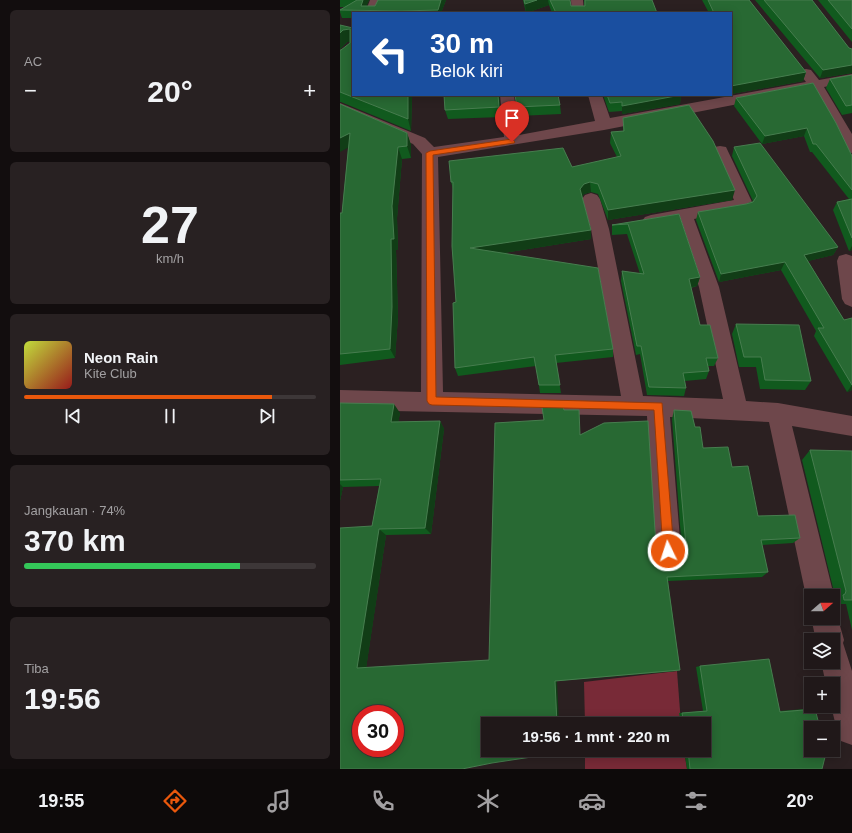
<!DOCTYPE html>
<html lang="id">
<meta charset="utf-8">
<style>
body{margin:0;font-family:Helvetica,sans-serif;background:#282122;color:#f1f3f6;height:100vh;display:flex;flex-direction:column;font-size:15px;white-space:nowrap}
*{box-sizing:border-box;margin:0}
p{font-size:13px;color:#a2a0a2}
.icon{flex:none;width:22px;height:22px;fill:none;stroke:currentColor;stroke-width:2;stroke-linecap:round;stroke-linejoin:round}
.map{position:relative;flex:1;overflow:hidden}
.panel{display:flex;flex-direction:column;gap:10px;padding:10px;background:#120d0e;width:340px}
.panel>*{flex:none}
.banner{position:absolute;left:12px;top:12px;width:380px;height:84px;border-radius:0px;box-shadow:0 2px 10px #0003,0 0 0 1px #3d3738;background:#1a4fa0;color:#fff;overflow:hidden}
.needle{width:26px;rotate:70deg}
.fabs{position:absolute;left:464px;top:589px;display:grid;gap:8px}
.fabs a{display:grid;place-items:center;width:36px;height:36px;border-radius:0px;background:#201819;box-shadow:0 2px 10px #0003,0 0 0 1px #3d3738;font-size:20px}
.speed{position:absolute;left:12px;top:705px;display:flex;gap:8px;font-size:20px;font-weight:700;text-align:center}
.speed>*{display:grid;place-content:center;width:52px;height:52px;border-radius:50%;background:#201819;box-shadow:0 2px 10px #0003,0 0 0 1px #3d3738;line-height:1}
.speed .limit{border:6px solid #d22;background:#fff;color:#111}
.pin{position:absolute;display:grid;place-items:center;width:34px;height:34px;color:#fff;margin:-41px -17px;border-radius:50% 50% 50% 0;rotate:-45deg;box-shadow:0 0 4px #0007}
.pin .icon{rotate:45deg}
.me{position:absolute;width:44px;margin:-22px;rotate:356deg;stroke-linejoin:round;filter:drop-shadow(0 0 3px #0008)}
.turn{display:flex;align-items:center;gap:14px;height:84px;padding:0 12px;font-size:18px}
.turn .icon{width:52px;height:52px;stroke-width:2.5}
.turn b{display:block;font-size:28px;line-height:34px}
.big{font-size:30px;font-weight:700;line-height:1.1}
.panel .tile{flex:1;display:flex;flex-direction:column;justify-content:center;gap:6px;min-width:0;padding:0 14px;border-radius:6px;background:#282122}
.panel .dial{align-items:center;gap:0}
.dial b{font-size:52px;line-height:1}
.song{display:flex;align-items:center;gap:12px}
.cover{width:48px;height:48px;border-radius:6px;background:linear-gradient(135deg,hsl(70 70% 55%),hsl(0 70% 35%))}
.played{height:4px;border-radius:2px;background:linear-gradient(90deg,#ea580c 85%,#3d3738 85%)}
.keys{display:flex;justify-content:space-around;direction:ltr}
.heat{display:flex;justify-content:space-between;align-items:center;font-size:22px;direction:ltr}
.charge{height:6px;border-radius:3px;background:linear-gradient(90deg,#34c759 74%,#3d3738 0)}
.trip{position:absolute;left:141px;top:717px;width:230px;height:40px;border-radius:0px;background:#201819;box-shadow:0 2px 10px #0003,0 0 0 1px #3d3738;font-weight:700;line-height:40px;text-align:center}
.tabs{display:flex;height:64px;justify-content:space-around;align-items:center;background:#0d0a0a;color:#a2a0a2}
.tabs .icon{width:28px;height:28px}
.tabs .selected{color:#ea580c}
.tabs b{font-size:18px;color:#f1f3f6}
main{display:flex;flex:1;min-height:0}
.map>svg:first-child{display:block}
.green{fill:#782a37}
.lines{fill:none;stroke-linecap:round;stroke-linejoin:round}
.street{fill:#6e474b;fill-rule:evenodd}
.wall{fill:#115a1e}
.shaded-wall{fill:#113d16}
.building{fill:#286933;stroke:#477d4f;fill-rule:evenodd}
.route{fill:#ea580c;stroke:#983908}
</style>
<main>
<section class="panel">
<div class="tile"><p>AC</p>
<div class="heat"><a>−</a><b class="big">20°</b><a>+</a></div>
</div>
<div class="tile dial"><b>27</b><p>km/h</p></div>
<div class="tile">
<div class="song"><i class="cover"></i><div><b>Neon Rain</b><p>Kite Club</p></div></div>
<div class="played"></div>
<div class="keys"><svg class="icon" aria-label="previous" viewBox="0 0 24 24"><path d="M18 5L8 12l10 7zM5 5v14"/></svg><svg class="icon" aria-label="pause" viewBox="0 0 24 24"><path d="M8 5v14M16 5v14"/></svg><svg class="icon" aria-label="next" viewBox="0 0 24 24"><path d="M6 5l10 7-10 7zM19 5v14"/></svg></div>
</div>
<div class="tile"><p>Jangkauan · 74%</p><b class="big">370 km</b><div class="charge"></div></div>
<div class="tile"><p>Tiba</p><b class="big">19:56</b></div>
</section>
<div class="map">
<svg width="512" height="769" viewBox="0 0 512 769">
<rect width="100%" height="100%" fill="#2b2021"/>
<g class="green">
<path d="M 337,671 L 341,724 L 245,724 L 244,682 Z"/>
<path d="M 245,750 L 344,750 L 347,769 L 245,769 Z"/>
</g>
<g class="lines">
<g class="street">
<path d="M 30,0 L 42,0 L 37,13 L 25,13 Z"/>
<path d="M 231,0 L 243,0 L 244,13 L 232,13 Z"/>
<path d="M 466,69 L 471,70 L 479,80 L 512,74 L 512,82 L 484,87 L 512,134 L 512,153 L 506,152 L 504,148 L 471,90 L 264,130 L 98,157 L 103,392 L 281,396 L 251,229 L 242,199 L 245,195 L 251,193 L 257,195 L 260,199 L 269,229 L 303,396 L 383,399 L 359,287 L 338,222 L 311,227 L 305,225 L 302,221 L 305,217 L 311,215 L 394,200 L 372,151 L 374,147 L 380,146 L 386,147 L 413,204 L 410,208 L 404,210 L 354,219 L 379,287 L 406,401 L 438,403 L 512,416 L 512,436 L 452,426 L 494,596 L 493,598 L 493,596 L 471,596 L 471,606 L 466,596 L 429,422 L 330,417 L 341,551 L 337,560 L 328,564 L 319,560 L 315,551 L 307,416 L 0,410 L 0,390 L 81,392 L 82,154 L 73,144 L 0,112 L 0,103 L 85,138 L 94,147 L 164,137 L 160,95 L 174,95 L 179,135 L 255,121 L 248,95 L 262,95 L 270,118 L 466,82 L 459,73 L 461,70 Z"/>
<path d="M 506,254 L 512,256 L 512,307 L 505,304 L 502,299 L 497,261 L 499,256 Z"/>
<path d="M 493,607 L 495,608 L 504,640 L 503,643 L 512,671 L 512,745 L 501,741 L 497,730 L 491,706 L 493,706 L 493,684 L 486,684 L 481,662 L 493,662 L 493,640 L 476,640 L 471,618 L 493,618 Z"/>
</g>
</g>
<g class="wall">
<path d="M 0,0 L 29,0 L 26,6 L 35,6 L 106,0 L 101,13 L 13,13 L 13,18 L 2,18 L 0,12 L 0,9 L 5,7 L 0,7 Z"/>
<path d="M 183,0 L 230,0 L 231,6 L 244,6 L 244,0 L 312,0 L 317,13 L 212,13 L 209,5 L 186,13 Z"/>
<path d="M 362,0 L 409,0 L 466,72 L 463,81 L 391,94 L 391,13 L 369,13 Z"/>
<path d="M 415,0 L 472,0 L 509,48 L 512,49 L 512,73 L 480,78 Z"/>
<path d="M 478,0 L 512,0 L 512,42 Z"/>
<path d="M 0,25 L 13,28 L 13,95 L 72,95 L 71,131 L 1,102 L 0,102 L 0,50 L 1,50 L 10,43 L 10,41 L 7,42 L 0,49 Z"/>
<path d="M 512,76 L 512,113 L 502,115 L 486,88 L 490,79 Z"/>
<path d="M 473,83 L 512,156 L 512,250 L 509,251 L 493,210 L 497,202 L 509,199 L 472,152 L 470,152 L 464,136 L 422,144 L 394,106 L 396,98 Z"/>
<path d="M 104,95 L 159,95 L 161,117 L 108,119 L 105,110 Z"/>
<path d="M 175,95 L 220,105 L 221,114 L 178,116 Z"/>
<path d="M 263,95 L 341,95 L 340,104 L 282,114 L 282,111 L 269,112 Z"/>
<path d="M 0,104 L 67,133 L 71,145 L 71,158 L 62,159 L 57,218 L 58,250 L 56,250 L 58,317 L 55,358 L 0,365 L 0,213 L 2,213 L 8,148 Z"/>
<path d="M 283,118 L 392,200 L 268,220 L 258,194 L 251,192 L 244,194 L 242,197 L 251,239 L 163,253 L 273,349 L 273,357 L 216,363 L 221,393 L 200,393 L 196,366 L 118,376 L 115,368 L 116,302 L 113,189 L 111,182 L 232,167 L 277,157 L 270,143 L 271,132 L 283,131 Z"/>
<path d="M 394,147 L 498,247 L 493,255 L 468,261 L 504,320 L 512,318 L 512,390 L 507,392 L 474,336 L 476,331 L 441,270 L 379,282 L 356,220 L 358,212 L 406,204 L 413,201 L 392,156 Z"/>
<path d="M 339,214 L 360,277 L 357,286 L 351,288 L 360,325 L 378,358 L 374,366 L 368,366 L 369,371 L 366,379 L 345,381 L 346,388 L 344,396 L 307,395 L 300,354 L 296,355 L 281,281 L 282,271 L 300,274 L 287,234 L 272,235 L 272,225 Z"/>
<path d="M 396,324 L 471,381 L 465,390 L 420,389 L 416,367 L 399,367 L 392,334 Z"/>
<path d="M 0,403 L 60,413 L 58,422 L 100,421 L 104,429 L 91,534 L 46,535 L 26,668 L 149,660 L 204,420 L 224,410 L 240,435 L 316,546 L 321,557 L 331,561 L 340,556 L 342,551 L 332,419 L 334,410 L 355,427 L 363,448 L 392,467 L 418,516 L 460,538 L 453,543 L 422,545 L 428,572 L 422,577 L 328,581 L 340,670 L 337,671 L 217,681 L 148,750 L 220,750 L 220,751 L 152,763 L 0,769 L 32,526 L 39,486 L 3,487 L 0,501 Z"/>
<path d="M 470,450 L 512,451 L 512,630 L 506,604 L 493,604 L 493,599 L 495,598 L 495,596 L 462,460 Z"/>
<path d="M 360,666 L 440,711 L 466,709 L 475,709 L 482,769 L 347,769 L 344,750 L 364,750 L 364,724 L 341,724 L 339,713 L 363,711 L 356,667 Z"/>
</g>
<g class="shaded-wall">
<path d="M 23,0 L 29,0 L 25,10 L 21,6 Z"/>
<path d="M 101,0 L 106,0 L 101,13 L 98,13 L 98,10 Z"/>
<path d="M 197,0 L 208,0 L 209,5 L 186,13 L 185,4 Z"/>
<path d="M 10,29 L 13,41 L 7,42 L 0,49 L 0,33 L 3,30 Z"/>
<path d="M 512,65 L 512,73 L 480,78 L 483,70 Z"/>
<path d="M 466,72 L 463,81 L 391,94 L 391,86 Z"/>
<path d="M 68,95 L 72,95 L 71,131 L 68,119 Z"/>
<path d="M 158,95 L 159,95 L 161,117 L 159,107 Z"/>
<path d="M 341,95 L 340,104 L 282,114 L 282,106 Z"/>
<path d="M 467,128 L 464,136 L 422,144 L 425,136 Z"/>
<path d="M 10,133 L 15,144 L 0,152 L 0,138 Z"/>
<path d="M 67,133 L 71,145 L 71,158 L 67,146 Z"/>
<path d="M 58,147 L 62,159 L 57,218 L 58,250 L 56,250 L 58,317 L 55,358 L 50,349 L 52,206 Z"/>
<path d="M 250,182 L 251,192 L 244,194 L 241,199 L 240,189 L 244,184 Z"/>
<path d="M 395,190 L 392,200 L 268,220 L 268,210 Z"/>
<path d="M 251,230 L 251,239 L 133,258 L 130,248 Z"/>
<path d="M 512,246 L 512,250 L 509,251 Z"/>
<path d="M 498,247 L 493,255 L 460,263 L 464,255 Z"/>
<path d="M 445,262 L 441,270 L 379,282 L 381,274 Z"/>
<path d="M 360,277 L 357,286 L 347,288 L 349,279 Z"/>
<path d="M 512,385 L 512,390 L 507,392 Z"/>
<path d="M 54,404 L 60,413 L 57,430 L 51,422 Z"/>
<path d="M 100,421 L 104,429 L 91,534 L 85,528 Z"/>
<path d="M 0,484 L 3,487 L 0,501 Z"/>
<path d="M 39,529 L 46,535 L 26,669 L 17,668 Z"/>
<path d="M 215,681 L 217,681 L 219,724 L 217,724 Z"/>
</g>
<g class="building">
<path d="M 17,0 L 23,0 L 21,6 L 35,6 L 38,0 L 101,0 L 98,10 L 61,11 L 0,10 Z"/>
<path d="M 184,0 L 197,0 L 185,4 Z"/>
<path d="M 210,0 L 230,0 L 231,6 L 245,6 L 245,0 L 312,0 L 317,13 L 216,13 Z"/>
<path d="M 368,0 L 409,0 L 466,72 L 391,86 L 391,13 L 374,13 Z"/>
<path d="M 424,0 L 472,0 L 509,48 L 512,49 L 512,65 L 483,70 Z"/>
<path d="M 488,0 L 512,0 L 512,29 Z"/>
<path d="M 0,25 L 13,28 L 13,95 L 68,95 L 68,119 L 0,92 L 0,50 L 1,50 L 10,43 L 10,29 L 3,30 L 0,33 Z"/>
<path d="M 512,75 L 512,105 L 506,106 L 490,79 Z"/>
<path d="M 473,83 L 496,123 L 512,156 L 512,190 L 476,144 L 473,144 L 467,128 L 425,136 L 396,98 Z"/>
<path d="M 104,95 L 158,95 L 159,107 L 105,110 Z"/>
<path d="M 175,95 L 218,95 L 220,105 L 177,107 Z"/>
<path d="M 267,95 L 341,95 L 282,106 L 282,102 L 270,103 Z"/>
<path d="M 0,104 L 67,133 L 67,146 L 58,147 L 52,206 L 54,239 L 51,239 L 52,307 L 50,349 L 0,354 L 0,213 L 2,213 L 10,133 L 0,138 Z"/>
<path d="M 349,105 L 373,141 L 395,190 L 268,210 L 258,184 L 250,182 L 244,184 L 240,189 L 251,230 L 130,248 L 258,268 L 273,349 L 215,355 L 220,385 L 199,385 L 194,357 L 115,368 L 113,303 L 116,302 L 112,246 L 113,182 L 111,182 L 109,161 L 223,148 L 232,167 L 281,156 L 271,132 L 284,131 L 283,118 Z"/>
<path d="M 420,143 L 498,247 L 464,255 L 504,320 L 512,318 L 512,385 L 478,328 L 484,328 L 445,262 L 381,274 L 358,212 L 406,204 L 413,202 L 417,196 L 394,147 Z"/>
<path d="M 512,199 L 512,238 L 497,202 Z"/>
<path d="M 339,214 L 360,277 L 349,279 L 360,325 L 370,325 L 378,358 L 366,358 L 369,371 L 343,373 L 346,388 L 309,387 L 301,346 L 297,346 L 282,271 L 304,274 L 288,224 L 272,225 Z"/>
<path d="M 396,324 L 459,325 L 471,381 L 425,380 L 421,357 L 404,357 Z"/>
<path d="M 0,403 L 54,404 L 51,422 L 100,421 L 85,528 L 39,529 L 17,668 L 149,660 L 155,423 L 204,420 L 202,407 L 223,407 L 224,410 L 239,410 L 240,435 L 264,423 L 308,421 L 316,546 L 321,557 L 331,561 L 341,556 L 346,546 L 334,410 L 351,411 L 355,427 L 360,427 L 363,448 L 388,447 L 392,467 L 408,466 L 418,516 L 455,515 L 460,538 L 421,540 L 428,572 L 327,577 L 340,670 L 215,681 L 217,724 L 148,724 L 148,750 L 218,750 L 218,753 L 152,763 L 122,769 L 0,769 L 0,528 L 32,526 L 41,479 L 0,480 ZM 21,714 L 55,714 L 55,748 L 21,748 Z"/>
<path d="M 470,450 L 512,451 L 512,600 L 504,600 L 503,595 L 505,594 L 506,591 Z"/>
<path d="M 429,659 L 440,712 L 475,709 L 480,728 L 471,728 L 471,750 L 485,750 L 486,753 L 482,769 L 350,769 L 348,750 L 364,750 L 364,724 L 344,724 L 342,713 L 367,711 L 360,666 Z"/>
</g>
<path class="route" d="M 172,139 L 175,142 L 174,143 L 93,155 L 96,397 L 322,403 L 334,551 L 332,554 L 328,556 L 325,554 L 323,551 L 314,410 L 92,405 L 89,404 L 87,401 L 86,153 L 90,151 Z"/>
</svg>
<div class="fabs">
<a><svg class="needle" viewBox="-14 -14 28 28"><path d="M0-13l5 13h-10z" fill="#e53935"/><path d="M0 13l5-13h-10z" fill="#a2a0a2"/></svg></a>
<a><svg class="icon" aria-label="layers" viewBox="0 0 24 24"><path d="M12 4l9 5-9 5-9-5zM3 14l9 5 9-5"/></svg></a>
<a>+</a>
<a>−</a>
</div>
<div class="speed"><div class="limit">30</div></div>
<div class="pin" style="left:172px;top:142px;background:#d93025"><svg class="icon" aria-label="arrive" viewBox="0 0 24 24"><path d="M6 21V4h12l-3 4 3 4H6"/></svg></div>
<svg class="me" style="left:328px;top:551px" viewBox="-20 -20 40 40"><circle r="17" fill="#ea580c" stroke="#fff" stroke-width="3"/><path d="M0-11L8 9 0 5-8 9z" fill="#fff"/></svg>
<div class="trip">19:56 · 1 mnt · 220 m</div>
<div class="banner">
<div class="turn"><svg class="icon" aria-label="left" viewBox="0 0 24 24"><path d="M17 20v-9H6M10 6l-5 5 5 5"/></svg><div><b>30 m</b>Belok kiri</div></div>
</div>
</div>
</main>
<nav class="tabs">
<b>19:55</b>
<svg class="icon selected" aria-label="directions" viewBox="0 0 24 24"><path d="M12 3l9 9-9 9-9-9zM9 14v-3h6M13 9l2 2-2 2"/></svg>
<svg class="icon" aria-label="music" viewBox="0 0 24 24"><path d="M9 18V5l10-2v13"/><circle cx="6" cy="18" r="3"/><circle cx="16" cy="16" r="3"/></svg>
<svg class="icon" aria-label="phone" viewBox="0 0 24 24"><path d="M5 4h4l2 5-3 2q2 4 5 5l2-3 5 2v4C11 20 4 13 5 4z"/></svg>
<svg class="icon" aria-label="climate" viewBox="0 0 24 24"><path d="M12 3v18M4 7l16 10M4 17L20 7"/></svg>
<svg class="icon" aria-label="car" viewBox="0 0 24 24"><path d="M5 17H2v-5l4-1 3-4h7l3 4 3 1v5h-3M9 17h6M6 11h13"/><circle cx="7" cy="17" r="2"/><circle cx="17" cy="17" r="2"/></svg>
<svg class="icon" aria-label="filters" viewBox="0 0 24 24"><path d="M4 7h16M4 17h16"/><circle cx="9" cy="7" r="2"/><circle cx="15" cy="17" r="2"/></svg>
<b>20°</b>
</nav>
